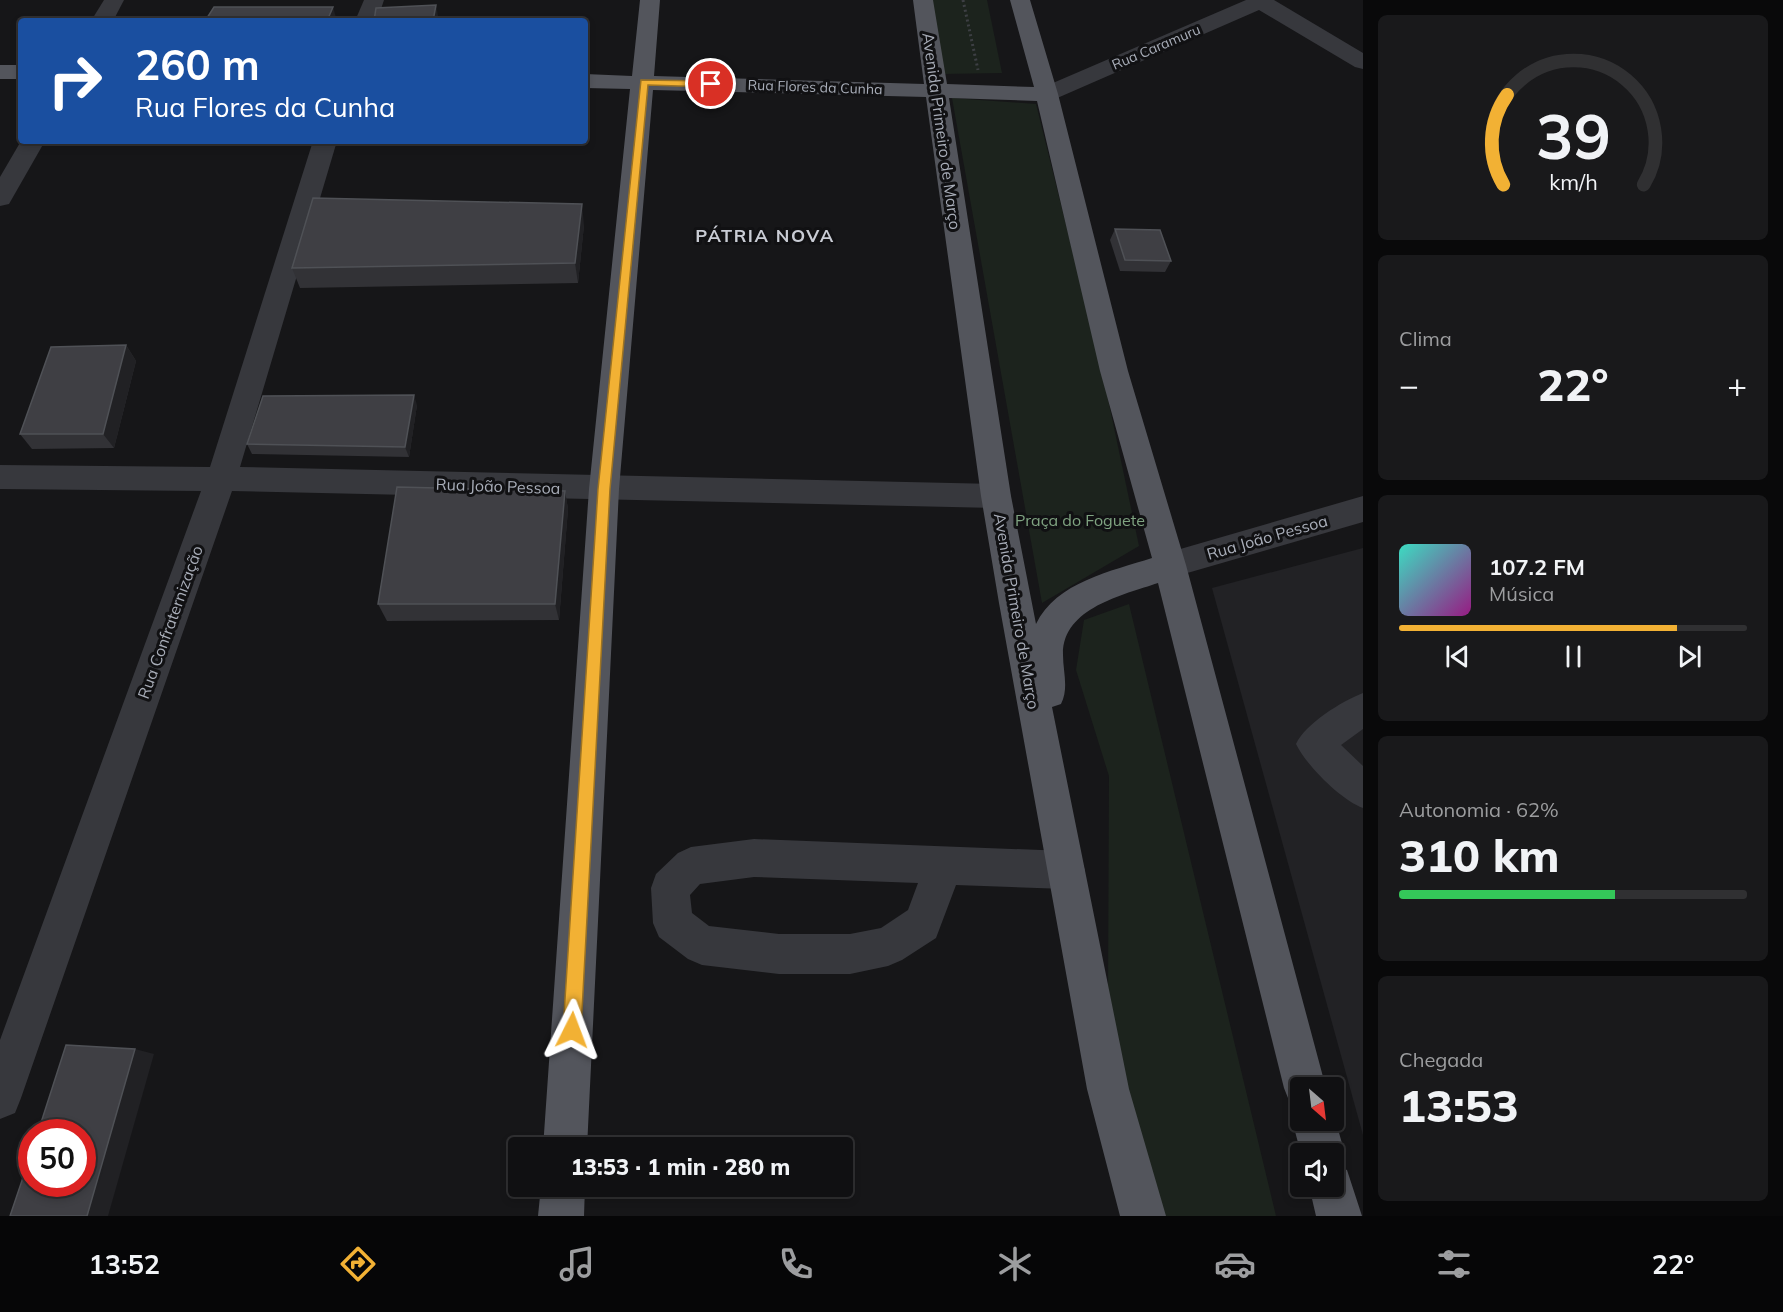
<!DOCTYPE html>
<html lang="pt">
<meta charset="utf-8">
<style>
body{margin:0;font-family:Mulish,sans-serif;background:#19191b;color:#f1f3f6;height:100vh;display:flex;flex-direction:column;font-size:22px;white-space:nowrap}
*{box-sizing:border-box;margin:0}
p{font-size:20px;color:#9c9d9f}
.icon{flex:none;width:33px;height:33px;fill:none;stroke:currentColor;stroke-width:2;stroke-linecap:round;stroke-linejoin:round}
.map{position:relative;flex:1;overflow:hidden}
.sheet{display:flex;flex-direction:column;gap:15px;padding:15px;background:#09090a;width:420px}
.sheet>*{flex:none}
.top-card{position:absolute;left:18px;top:18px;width:570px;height:126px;border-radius:6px;box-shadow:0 3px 9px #0003,0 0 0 2px #303032;background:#1a4fa0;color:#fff;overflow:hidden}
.needle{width:39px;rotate:152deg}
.fabs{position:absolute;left:1290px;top:1077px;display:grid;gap:12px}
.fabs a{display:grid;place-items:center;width:54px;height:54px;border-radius:6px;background:#101012;box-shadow:0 3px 9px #0003,0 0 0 2px #303032;font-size:30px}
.speed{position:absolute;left:18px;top:1119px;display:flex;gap:12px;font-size:30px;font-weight:700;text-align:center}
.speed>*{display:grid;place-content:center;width:78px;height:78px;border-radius:50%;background:#101012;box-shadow:0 3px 9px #0003,0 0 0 2px #303032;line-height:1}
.speed .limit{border:9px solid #d22;background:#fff;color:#111}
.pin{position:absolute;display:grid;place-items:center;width:51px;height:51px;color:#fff;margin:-26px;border:3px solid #fff;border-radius:50%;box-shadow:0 2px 6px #0007}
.me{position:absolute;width:66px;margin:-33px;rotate:3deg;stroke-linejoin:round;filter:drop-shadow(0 0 4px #0008)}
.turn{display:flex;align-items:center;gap:21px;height:126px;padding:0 18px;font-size:27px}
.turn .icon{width:78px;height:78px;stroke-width:2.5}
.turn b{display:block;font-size:42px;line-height:51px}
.big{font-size:45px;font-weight:800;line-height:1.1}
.sheet .tile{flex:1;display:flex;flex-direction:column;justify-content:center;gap:9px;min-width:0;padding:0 21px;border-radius:9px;background:#19191b}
.sheet .dial{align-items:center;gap:0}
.dial svg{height:156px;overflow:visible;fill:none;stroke:#303032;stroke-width:7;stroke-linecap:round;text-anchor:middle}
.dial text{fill:#f1f3f6;stroke:none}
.song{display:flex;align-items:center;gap:18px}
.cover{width:72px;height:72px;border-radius:9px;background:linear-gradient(135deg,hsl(170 70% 55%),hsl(310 70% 35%))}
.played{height:6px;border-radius:3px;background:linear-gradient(90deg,#f2b134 80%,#303032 80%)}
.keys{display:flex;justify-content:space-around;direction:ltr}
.heat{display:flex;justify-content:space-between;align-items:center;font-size:33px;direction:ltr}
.charge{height:9px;border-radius:4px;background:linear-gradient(90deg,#34c759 62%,#303032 0)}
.trip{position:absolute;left:508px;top:1137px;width:345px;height:60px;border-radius:6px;background:#101012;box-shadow:0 3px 9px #0003,0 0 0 2px #303032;font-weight:800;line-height:60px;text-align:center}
.dock{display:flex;height:96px;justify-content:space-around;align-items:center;background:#060607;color:#9c9d9f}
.dock .icon{width:42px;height:42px}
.dock .selected{color:#f2b134}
.dock b{font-size:27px;color:#f1f3f6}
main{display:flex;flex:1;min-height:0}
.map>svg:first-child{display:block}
.built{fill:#222225}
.green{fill:#1c231d}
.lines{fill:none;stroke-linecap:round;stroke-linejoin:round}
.path{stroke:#3d3f44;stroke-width:3;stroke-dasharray:2 3;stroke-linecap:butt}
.minor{fill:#37383d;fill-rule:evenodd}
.major{fill:#53555c;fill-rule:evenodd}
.wall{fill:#323236}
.shaded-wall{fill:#212124}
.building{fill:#3f3f44;stroke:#4f5156;stroke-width:1.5}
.route{fill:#f2b134;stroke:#9d7322;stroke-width:1.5}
.labels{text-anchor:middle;stroke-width:6;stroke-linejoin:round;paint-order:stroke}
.far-street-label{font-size:14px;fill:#a8adb8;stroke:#111113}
.street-label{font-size:16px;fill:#a8adb8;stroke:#111113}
.park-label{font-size:16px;fill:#7fa381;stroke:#111113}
.far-district-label{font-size:18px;font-weight:bold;letter-spacing:1.5px;fill:#c9ccd4;stroke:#111113}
</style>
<main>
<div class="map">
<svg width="1363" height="1216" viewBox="0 0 1363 1216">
<rect width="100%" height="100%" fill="#161618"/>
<path class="built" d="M 1363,548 L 1363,1135 L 1212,588 Z"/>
<g class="green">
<path d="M 932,0 L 987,0 L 1002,73 L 942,74 Z"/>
<path d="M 952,98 L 1036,104 L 1101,366 L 1139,546 L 1042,603 Z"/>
<path d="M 1129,604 L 1276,1216 L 1158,1216 L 1124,1095 L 1108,996 L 1109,776 L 1076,670 L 1084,620 Z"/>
</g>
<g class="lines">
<path class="path" d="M 963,0 L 978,70"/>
<g class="minor">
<path d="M 104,0 L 124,0 L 113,21 L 91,21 Z"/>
<path d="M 364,0 L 384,0 L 377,21 L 355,21 Z"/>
<path d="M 1246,0 L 1274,0 L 1363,53 L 1363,69 L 1355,67 L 1259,10 L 1055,99 L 1047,101 L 1039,99 L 1036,94 L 1039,89 Z"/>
<path d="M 21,141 L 45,141 L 9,204 L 0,206 L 0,177 Z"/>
<path d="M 313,141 L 337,141 L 240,467 L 996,484 L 1007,487 L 1011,496 L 1007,505 L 996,508 L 232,491 L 21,1098 L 15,1113 L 0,1119 L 0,1040 L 201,491 L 0,489 L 0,465 L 210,467 Z"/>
<path d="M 1363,496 L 1363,522 L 1170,578 L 1159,574 L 1154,565 L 1159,556 L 1170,552 Z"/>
<path d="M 1363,693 L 1363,729 L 1341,745 L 1363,766 L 1363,808 C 1341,800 1306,765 1296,744 C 1305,724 1342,701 1363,693 Z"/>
<path d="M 754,839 L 1066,851 L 1080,857 L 1085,870 L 1080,883 L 1066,889 L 956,885 L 936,938 L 902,960 L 888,966 L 850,974 L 779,974 L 702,965 L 688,959 L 659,937 L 653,923 L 651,888 L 656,874 L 678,853 L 691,847 ZM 754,877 L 918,883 L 908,910 L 881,928 L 850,934 L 779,934 L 709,926 L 692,913 L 690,895 L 700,884 Z"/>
</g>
<g class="major">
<path d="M 640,0 L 660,0 L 654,76 L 924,84 L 913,0 L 933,0 L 947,84 L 1034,87 L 1010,0 L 1030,0 L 1058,94 L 1128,371 L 1186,565 L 1326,1088 L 1300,1088 L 1300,1120 L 1334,1120 L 1334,1115 L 1345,1154 L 1339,1167 L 1347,1170 L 1362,1216 L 1316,1216 L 1309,1186 L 1334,1186 L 1334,1154 L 1301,1154 L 1292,1120 L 1298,1106 L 1290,1103 L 1284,1088 L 1158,583 C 1123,595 1062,608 1063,655 C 1063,672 1069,688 1061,704 L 1052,707 L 1129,1089 L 1166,1216 L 1120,1216 L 1087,1089 L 999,603 L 981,496 L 926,97 L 653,90 L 619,489 L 587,1148 L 543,1148 L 589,489 L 630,89 L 585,88 L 585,74 L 632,76 ZM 949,98 L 1037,101 L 1100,371 L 1152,558 C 1112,571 1056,582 1036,624 L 1011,496 Z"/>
<rect x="0" y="65" width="21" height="14"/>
<path d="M 541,1186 L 585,1186 L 584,1216 L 538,1216 Z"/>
</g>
</g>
<g class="wall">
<path d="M 584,225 L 578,283 L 300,288 L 292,268 Z"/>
<path d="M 1115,229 L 1171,261 L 1165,272 L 1120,271 L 1110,240 Z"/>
<path d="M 126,345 L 136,361 L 114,448 L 32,449 L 20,434 Z"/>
<path d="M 417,405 L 409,457 L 252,454 L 247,444 Z"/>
<path d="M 565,491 L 568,509 L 559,620 L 387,621 L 378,604 Z"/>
</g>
<g class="shaded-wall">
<path d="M 436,5 L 439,21 L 433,21 Z"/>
<path d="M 333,7 L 337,21 L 327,21 Z"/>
<path d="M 582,204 L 584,225 L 578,283 L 575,263 Z"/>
<path d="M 126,345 L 136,361 L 114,448 L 103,434 Z"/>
<path d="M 414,395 L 417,405 L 409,457 L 405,447 Z"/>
<path d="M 565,491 L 568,509 L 559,620 L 555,604 Z"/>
<path d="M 135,1049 L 154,1054 L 108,1216 L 87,1216 Z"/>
</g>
<g class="building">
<path d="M 436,5 L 433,21 L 374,21 L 376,8 Z"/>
<path d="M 214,7 L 333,7 L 327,21 L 205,21 Z"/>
<path d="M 313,198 L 582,204 L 575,263 L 292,268 Z"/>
<path d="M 1115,229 L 1160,230 L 1171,261 L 1125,260 Z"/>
<path d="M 126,345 L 103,434 L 20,434 L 51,347 Z"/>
<path d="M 414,395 L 405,447 L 247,444 L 263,396 Z"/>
<path d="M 397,487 L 565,491 L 555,604 L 378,604 Z"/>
<path d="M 66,1045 L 135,1049 L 87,1216 L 10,1216 L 32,1151 L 32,1184 L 82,1184 L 82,1132 L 38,1132 Z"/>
</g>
<path class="route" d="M 641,80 L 711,81 L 716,84 L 711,87 L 648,85 L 610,489 L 581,1030 L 578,1036 L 572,1038 L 566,1036 L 563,1030 L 598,489 Z"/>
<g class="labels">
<g class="far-street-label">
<text transform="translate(1156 47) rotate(-23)" y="5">Rua Caramuru</text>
<text transform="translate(815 87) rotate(2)" y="5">Rua Flores da Cunha</text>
</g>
<g class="street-label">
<text transform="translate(942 131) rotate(82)" y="6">Avenida Primeiro de Março</text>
<text transform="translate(498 486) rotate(2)" y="6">Rua João Pessoa</text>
<text transform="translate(1267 537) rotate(-16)" y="6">Rua João Pessoa</text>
<text transform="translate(1017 611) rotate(80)" y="6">Avenida Primeiro de Março</text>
<text transform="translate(170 622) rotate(-70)" y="6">Rua Confraternização</text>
</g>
<g class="park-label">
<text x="1080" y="526">Praça do Foguete</text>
</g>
<g class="far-district-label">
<text x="765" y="242">PÁTRIA NOVA</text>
</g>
</g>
</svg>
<div class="fabs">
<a><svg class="needle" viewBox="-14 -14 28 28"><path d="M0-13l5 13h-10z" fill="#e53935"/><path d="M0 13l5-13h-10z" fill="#9c9d9f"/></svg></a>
<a><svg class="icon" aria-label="sound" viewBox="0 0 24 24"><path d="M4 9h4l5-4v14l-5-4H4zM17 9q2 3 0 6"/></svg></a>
</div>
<div class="speed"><div class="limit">50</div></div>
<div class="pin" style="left:711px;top:84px;background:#d93025"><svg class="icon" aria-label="arrive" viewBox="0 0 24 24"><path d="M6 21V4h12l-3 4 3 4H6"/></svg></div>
<svg class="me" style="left:572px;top:1030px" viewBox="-20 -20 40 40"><path d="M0-17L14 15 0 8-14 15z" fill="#f2b134" stroke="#fff" stroke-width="4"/></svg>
<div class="trip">13:53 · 1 min · 280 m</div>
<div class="top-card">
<div class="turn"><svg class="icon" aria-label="right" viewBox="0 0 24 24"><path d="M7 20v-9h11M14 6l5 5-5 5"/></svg><div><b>260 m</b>Rua Flores da Cunha</div></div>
</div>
</div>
<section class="sheet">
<div class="tile dial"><svg viewBox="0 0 100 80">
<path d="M14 69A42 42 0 1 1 86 69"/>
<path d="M14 69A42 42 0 0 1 16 23" stroke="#f2b134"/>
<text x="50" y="56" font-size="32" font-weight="700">39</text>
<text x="50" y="72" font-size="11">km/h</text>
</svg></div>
<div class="tile"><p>Clima</p>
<div class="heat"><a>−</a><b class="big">22°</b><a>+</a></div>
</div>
<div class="tile">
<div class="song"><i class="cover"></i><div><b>107.2 FM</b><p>Música</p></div></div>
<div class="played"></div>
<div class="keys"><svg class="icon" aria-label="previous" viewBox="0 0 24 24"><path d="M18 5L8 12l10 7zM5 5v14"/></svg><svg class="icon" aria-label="pause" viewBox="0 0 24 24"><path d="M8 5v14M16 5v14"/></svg><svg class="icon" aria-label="next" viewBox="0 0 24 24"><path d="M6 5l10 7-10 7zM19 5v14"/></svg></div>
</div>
<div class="tile"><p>Autonomia · 62%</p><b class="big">310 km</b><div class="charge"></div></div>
<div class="tile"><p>Chegada</p><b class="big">13:53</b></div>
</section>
</main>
<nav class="dock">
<b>13:52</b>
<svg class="icon selected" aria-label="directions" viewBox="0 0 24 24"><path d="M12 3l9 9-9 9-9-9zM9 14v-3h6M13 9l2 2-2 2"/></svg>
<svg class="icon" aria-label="music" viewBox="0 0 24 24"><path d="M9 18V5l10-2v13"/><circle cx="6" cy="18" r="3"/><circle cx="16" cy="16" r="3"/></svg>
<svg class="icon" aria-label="phone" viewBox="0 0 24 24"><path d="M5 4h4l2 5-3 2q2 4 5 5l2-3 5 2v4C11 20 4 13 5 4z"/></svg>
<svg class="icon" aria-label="climate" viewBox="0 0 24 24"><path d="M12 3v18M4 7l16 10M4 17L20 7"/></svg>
<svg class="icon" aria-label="car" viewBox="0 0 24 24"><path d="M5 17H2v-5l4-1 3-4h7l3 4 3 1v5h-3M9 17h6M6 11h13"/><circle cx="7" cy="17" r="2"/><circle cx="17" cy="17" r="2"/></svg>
<svg class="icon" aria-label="filters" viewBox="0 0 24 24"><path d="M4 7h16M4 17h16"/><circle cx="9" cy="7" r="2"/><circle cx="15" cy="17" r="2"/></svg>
<b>22°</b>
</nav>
